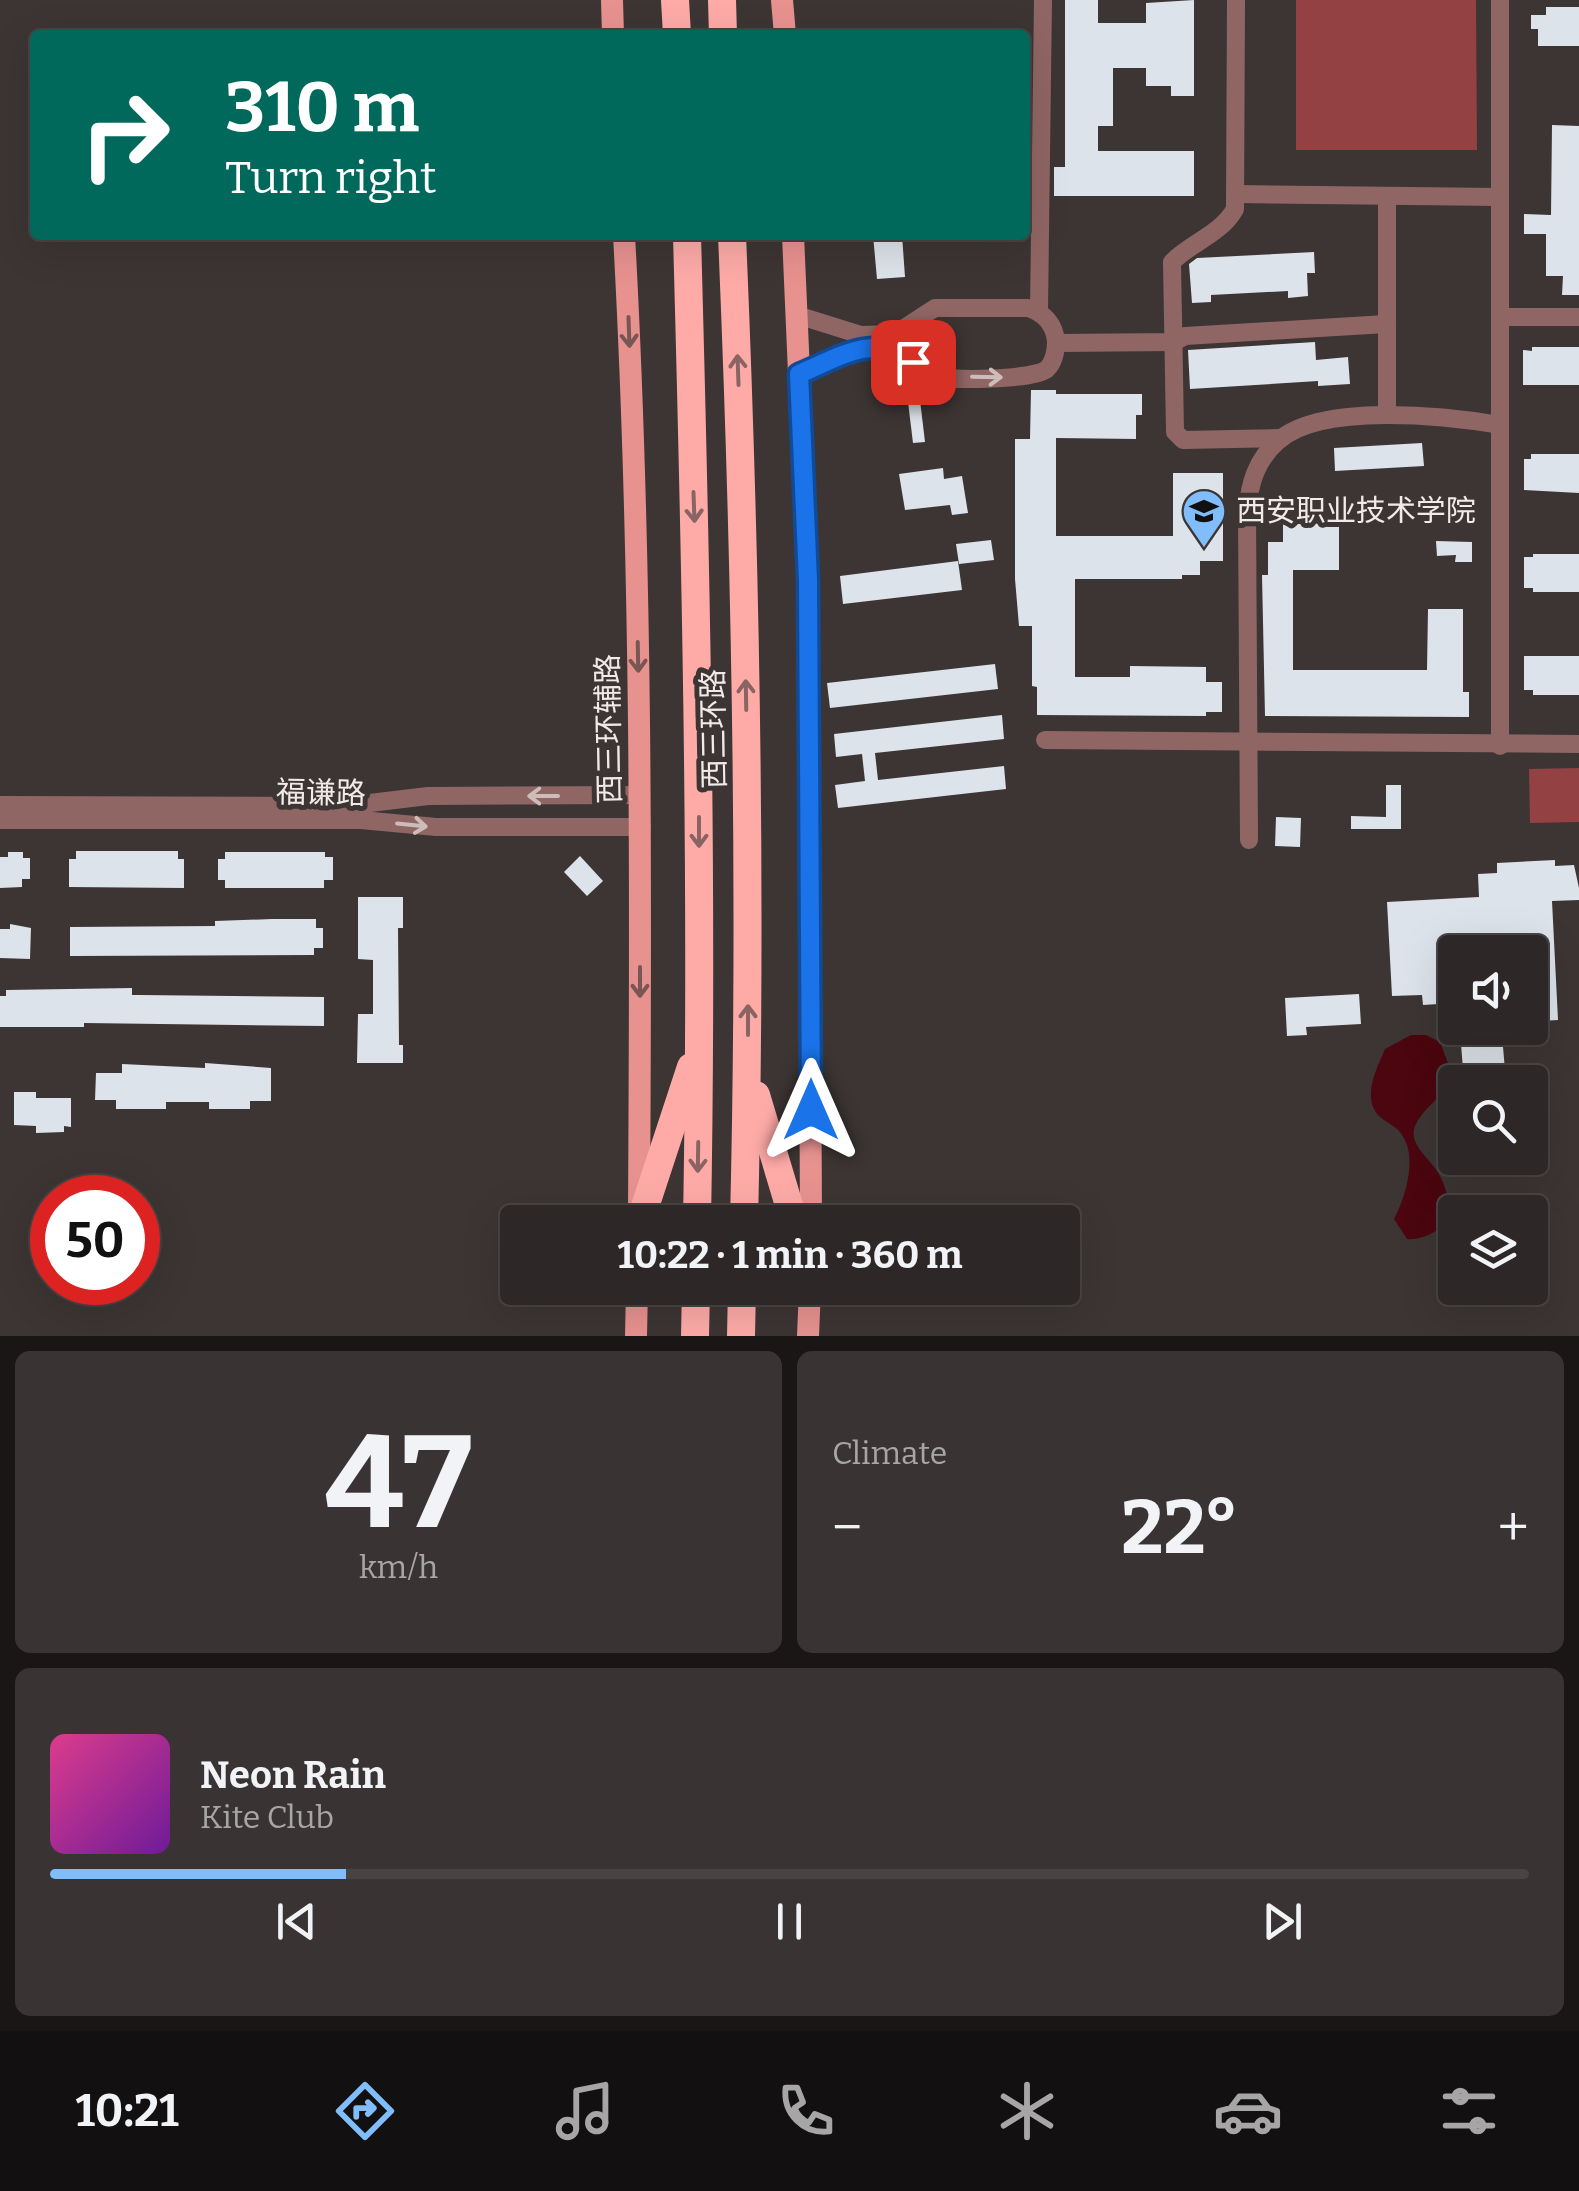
<!DOCTYPE html>
<meta charset="utf-8">
<style>
body{margin:0;font-family:Bitter,"Noto Sans SC",serif;background:#393433;color:#f1f3f6;height:100vh;display:flex;flex-direction:column;font-size:38px;white-space:nowrap}
*{box-sizing:border-box;margin:0}
p{font-size:32px;color:#a7a6a7}
.icon{flex:none;width:55px;height:55px;fill:none;stroke:currentColor;stroke-width:2;stroke-linecap:round;stroke-linejoin:round}
.map{position:relative;height:1336px;overflow:hidden}
.details{display:flex;flex-direction:column;gap:15px;padding:15px;background:#191615;flex:1}
.details>*{flex:none}
.guide{position:absolute;left:30px;top:30px;width:1000px;height:210px;border-radius:10px;box-shadow:0 10px 40px #0002,0 0 0 2px #484444;background:#00695c;color:#fff;overflow:hidden}
.buttons{position:absolute;left:1438px;top:935px;display:grid;gap:20px}
.buttons a{display:grid;place-items:center;width:110px;height:110px;border-radius:10px;background:#2d2827;box-shadow:0 10px 40px #0002,0 0 0 2px #484444;font-size:50px}
.speed{position:absolute;left:30px;top:1175px;display:flex;gap:20px;font-size:50px;font-weight:700;text-align:center}
.speed>*{display:grid;place-content:center;width:130px;height:130px;border-radius:50%;background:#2d2827;box-shadow:0 10px 40px #0002,0 0 0 2px #484444;line-height:1}
.speed .limit{border:15px solid #d22;background:#fff;color:#111}
.pin{position:absolute;display:grid;place-items:center;width:85px;height:85px;color:#fff;margin:-42px;border-radius:20px;box-shadow:0 5px 15px #0006}
.me{position:absolute;width:110px;margin:-55px;rotate:0deg;stroke-linejoin:round;filter:drop-shadow(0 0 8px #0008)}
.turn{display:flex;align-items:center;gap:35px;height:210px;padding:0 30px;font-size:45px}
.turn .icon{width:130px;height:130px;stroke-width:2.5}
.turn b{display:block;font-size:70px;line-height:85px}
.big{font-size:75px;font-weight:700;line-height:1.1}
.details .card{flex:1;display:flex;flex-direction:column;justify-content:center;gap:15px;min-width:0;padding:0 35px;border-radius:15px;background:#393433}
.details .dial{align-items:center;gap:0}
.dial b{font-size:130px;line-height:1}
.song{display:flex;align-items:center;gap:30px}
.cover{width:120px;height:120px;border-radius:15px;background:linear-gradient(135deg,hsl(330 70% 55%),hsl(280 70% 35%))}
.played{height:10px;border-radius:5px;background:linear-gradient(90deg,#80bdfa 20%,#484444 20%)}
.keys{display:flex;justify-content:space-around;direction:ltr}
.heat{display:flex;justify-content:space-between;align-items:center;font-size:55px;direction:ltr}
.details .tiles{flex:1;display:grid;gap:15px;grid-template-columns:1fr 1fr}
.card:last-child{grid-column:span 2}
.trip{position:absolute;left:500px;top:1205px;width:580px;height:100px;border-radius:10px;background:#2d2827;box-shadow:0 10px 40px #0002,0 0 0 2px #484444;font-weight:700;line-height:100px;text-align:center}
.dock{display:flex;height:160px;justify-content:space-around;align-items:center;background:#121010;color:#a7a6a7}
.dock .icon{width:70px;height:70px}
.dock .current{color:#80bdfa}
.dock b{font-size:45px;color:#f1f3f6}
.map>svg:first-child{display:block}
.green{fill:#934142}
.water{fill:#4b060f}
.building{fill:#dde3ea}
.lines{fill:none;stroke-linecap:round;stroke-linejoin:round}
.minor{stroke:#906664;stroke-width:18}
.major{stroke:#e89290;stroke-width:22}
.highway{stroke:#feaba8;stroke-width:28}
.oneway{stroke:#785654}
.oneway2{stroke:#8a6462}
.oneway3{stroke:#cebcbb}
.route-casing{stroke:#114b97;stroke-width:25}
.route{stroke:#1a73e8;stroke-width:18}
.labels{text-anchor:middle;stroke-width:10;stroke-linejoin:round;paint-order:stroke}
.poi-label{font-size:30px;fill:#f0ebea;stroke:#3c3534;text-anchor:start}
.street-label{font-size:30px;fill:#f0ebea;stroke:#3c3534}
</style>
<div class="map">
<svg width="1579" height="1336" viewBox="0 0 1579 1336">
<rect width="100%" height="100%" fill="#3c3534"/>
<g class="green">
<path d="M 1296,0 L 1476,0 L 1477,150 L 1296,150 Z"/>
<path d="M 1579,768 L 1579,822 L 1530,823 L 1529,769 Z"/>
</g>
<path class="water" d="M 1411,1035 L 1426,1035 L 1440,1042 L 1452,1074 C 1444,1099 1426,1104 1416,1124 C 1406,1142 1429,1158 1437,1171 C 1445,1183 1450,1202 1451,1215 C 1445,1229 1422,1241 1407,1239 L 1394,1219 C 1406,1196 1420,1152 1398,1130 C 1390,1122 1379,1120 1374,1109 C 1365,1090 1378,1066 1385,1049 Z"/>
<g class="building">
<path d="M 1065,0 L 1098,0 L 1098,23 L 1146,23 L 1146,3 L 1194,0 L 1194,96 L 1171,96 L 1171,86 L 1146,86 L 1146,68 L 1113,68 L 1113,126 L 1098,126 L 1098,151 L 1194,151 L 1194,196 L 1054,196 L 1054,167 L 1065,167 Z"/>
<path d="M 1546,7 L 1579,7 L 1579,46 L 1538,46 L 1538,29 L 1531,29 L 1531,15 L 1546,15 Z"/>
<path d="M 1552,125 L 1579,126 L 1579,295 L 1562,295 L 1563,276 L 1546,276 L 1546,234 L 1524,234 L 1524,214 L 1551,215 Z"/>
<path d="M 873,235 L 902,235 L 905,277 L 877,279 Z"/>
<path d="M 1314,252 L 1315,273 L 1307,273 L 1308,296 L 1288,298 L 1288,291 L 1211,295 L 1211,302 L 1192,303 L 1189,264 L 1197,258 Z"/>
<path d="M 1315,342 L 1316,360 L 1348,357 L 1350,384 L 1318,386 L 1318,381 L 1190,389 L 1188,350 Z"/>
<path d="M 1532,347 L 1579,347 L 1579,385 L 1523,385 L 1523,350 L 1532,351 Z"/>
<path d="M 1031,390 L 1056,390 L 1056,394 L 1142,394 L 1142,415 L 1136,415 L 1136,439 L 1056,438 L 1056,536 L 1173,536 L 1173,473 L 1223,473 L 1223,561 L 1200,561 L 1200,575 L 1182,575 L 1182,579 L 1075,579 L 1075,677 L 1130,677 L 1130,666 L 1206,667 L 1206,682 L 1222,682 L 1222,712 L 1206,712 L 1206,716 L 1037,715 L 1037,687 L 1032,686 L 1032,626 L 1019,626 L 1015,579 L 1015,439 L 1030,439 Z"/>
<path d="M 920,400 L 925,442 L 913,443 L 908,402 Z"/>
<path d="M 1422,443 L 1424,466 L 1335,471 L 1334,448 Z"/>
<path d="M 1531,454 L 1579,454 L 1579,493 L 1524,490 L 1524,459 L 1531,459 Z"/>
<path d="M 943,468 L 944,479 L 962,476 L 968,513 L 952,515 L 950,505 L 905,510 L 899,474 Z"/>
<path d="M 1283,523 L 1339,524 L 1339,570 L 1293,570 L 1293,670 L 1427,670 L 1428,609 L 1463,609 L 1463,692 L 1469,692 L 1469,717 L 1265,716 L 1262,575 L 1268,575 L 1268,542 L 1283,542 Z"/>
<path d="M 991,540 L 994,560 L 959,564 L 956,544 Z"/>
<path d="M 1436,541 L 1472,542 L 1472,562 L 1455,562 L 1456,555 L 1437,556 Z"/>
<path d="M 1533,554 L 1579,554 L 1579,592 L 1533,592 L 1533,588 L 1524,588 L 1524,557 L 1533,557 Z"/>
<path d="M 958,561 L 962,590 L 843,604 L 840,576 Z"/>
<path d="M 1524,656 L 1579,656 L 1579,695 L 1533,695 L 1533,690 L 1524,690 Z"/>
<path d="M 995,664 L 998,689 L 830,708 L 827,683 Z"/>
<path d="M 1002,715 L 1004,739 L 875,753 L 878,780 L 1004,766 L 1006,789 L 838,808 L 835,785 L 865,781 L 862,754 L 836,757 L 834,734 Z"/>
<path d="M 1386,785 L 1401,785 L 1401,829 L 1351,829 L 1351,816 L 1386,817 Z"/>
<path d="M 1276,817 L 1301,818 L 1300,847 L 1275,846 Z"/>
<path d="M 76,851 L 178,851 L 178,859 L 184,859 L 184,888 L 69,887 L 69,859 L 76,859 Z"/>
<path d="M 8,852 L 23,852 L 23,858 L 30,858 L 30,879 L 22,879 L 22,887 L 0,888 L 0,857 L 8,857 Z"/>
<path d="M 225,852 L 325,852 L 325,857 L 333,857 L 333,880 L 324,880 L 324,888 L 225,888 L 225,880 L 218,880 L 218,859 L 225,859 Z"/>
<path d="M 580,856 L 603,881 L 587,896 L 564,872 Z"/>
<path d="M 1555,860 L 1555,866 L 1574,865 L 1579,888 L 1579,900 L 1552,901 L 1558,1020 L 1541,1021 L 1537,956 L 1530,957 L 1530,952 L 1455,952 L 1455,1003 L 1423,1005 L 1422,995 L 1392,996 L 1387,902 L 1479,897 L 1478,874 L 1497,873 L 1497,863 Z"/>
<path d="M 358,897 L 403,897 L 403,928 L 398,928 L 399,1045 L 403,1045 L 403,1063 L 357,1063 L 358,1014 L 373,1014 L 373,960 L 358,959 Z"/>
<path d="M 272,919 L 316,919 L 316,928 L 323,928 L 323,948 L 314,948 L 314,955 L 70,956 L 70,927 L 215,926 L 215,921 Z"/>
<path d="M 10,924 L 31,928 L 30,959 L 0,958 L 0,929 L 10,929 Z"/>
<path d="M 132,988 L 132,995 L 139,995 L 324,997 L 324,1026 L 84,1023 L 84,1027 L 0,1027 L 0,996 L 6,996 L 6,990 Z"/>
<path d="M 1359,994 L 1361,1024 L 1306,1027 L 1307,1035 L 1287,1036 L 1285,998 Z"/>
<path d="M 1502,1035 L 1506,1082 L 1464,1082 L 1461,1044 L 1476,1043 L 1476,1038 Z"/>
<path d="M 205,1063 L 271,1068 L 271,1101 L 250,1101 L 250,1109 L 209,1109 L 209,1102 L 166,1102 L 166,1109 L 116,1109 L 116,1100 L 95,1100 L 96,1073 L 122,1073 L 122,1064 L 205,1068 Z"/>
<path d="M 14,1092 L 36,1092 L 36,1098 L 71,1098 L 71,1127 L 64,1126 L 64,1132 L 36,1133 L 36,1126 L 14,1125 Z"/>
</g>
<g class="lines">
<g class="minor">
<path d="M 1236,0 L 1235,209 C 1221,234 1192,242 1172,262 L 1175,432 L 1183,440 L 1280,438"/>
<path d="M 1500,0 L 1500,746"/>
<path d="M 1235,194 L 1500,197"/>
<path d="M 1387,196 L 1387,415"/>
<path d="M 1039,311 L 1043,0"/>
<path d="M 797,315 L 861,335 L 895,334 L 935,308 L 1028,308 C 1044,313 1054,323 1056,341 C 1056,350 1054,362 1047,369 C 1035,380 949,381 932,376 C 918,372 909,353 895,348 C 866,338 826,363 799,374"/>
<path d="M 1500,317 L 1579,317"/>
<path d="M 1056,343 L 1174,342 L 1185,336 L 1386,324"/>
<path d="M 1045,740 L 1579,744"/>
<path d="M 0,805 L 345,806 L 428,796 L 640,795"/>
<path d="M 0,820 L 361,820 L 436,827 L 642,827"/>
<path d="M 1249,840 L 1247,510 C 1250,483 1256,460 1278,441 C 1321,402 1447,416 1500,425"/>
</g>
<g class="major">
<path d="M 612,0 L 613,35"/>
<path d="M 782,0 L 785,35"/>
<path d="M 624,235 C 642,560 641,886 639,1211"/>
<path d="M 793,235 L 808,579 L 811,1222"/>
<path d="M 636,1336 L 637,1288"/>
<path d="M 808,1336 L 810,1288"/>
</g>
<g class="highway">
<path d="M 675,0 L 677,35"/>
<path d="M 722,0 L 723,35"/>
<path d="M 687,235 C 696,564 703,893 697,1222"/>
<path d="M 732,235 C 746,564 752,893 744,1222"/>
<path d="M 756,1095 L 794,1222"/>
<path d="M 640,1222 L 691,1067"/>
<path d="M 695,1336 L 696,1288"/>
<path d="M 741,1336 L 742,1288"/>
</g>
</g>
<defs><path id="oneway-shaft" d="M-6 0H5M1.5-3L5.5 0L1.5 3" fill="none" stroke-width="1.6" stroke-linecap="round" stroke-linejoin="round" transform="scale(2.5)"/></defs>
<g class="oneway">
<use href="#oneway-shaft" transform="translate(629 332) rotate(88)"/>
<use href="#oneway-shaft" transform="translate(638 657) rotate(89)"/>
<use href="#oneway-shaft" transform="translate(640 982) rotate(90)"/>
</g>
<g class="oneway2">
<use href="#oneway-shaft" transform="translate(738 370) rotate(-92)"/>
<use href="#oneway-shaft" transform="translate(694 507) rotate(88)"/>
<use href="#oneway-shaft" transform="translate(746 695) rotate(-91)"/>
<use href="#oneway-shaft" transform="translate(699 832) rotate(90)"/>
<use href="#oneway-shaft" transform="translate(748 1020) rotate(-90)"/>
<use href="#oneway-shaft" transform="translate(698 1157) rotate(91)"/>
</g>
<g class="oneway3">
<use href="#oneway-shaft" transform="translate(987 377) rotate(1)"/>
<use href="#oneway-shaft" transform="translate(543 796) rotate(180)"/>
<use href="#oneway-shaft" transform="translate(412 825) rotate(6)"/>
</g>
<g class="lines">
<g class="route-casing">
<path id="route" d="M 811,1110 L 808,580 L 799,374 C 840,357 874,332 913,362"/>
</g>
<use href="#route" class="route"/>
</g>
<defs>
<g id="university-pin" transform="scale(2.25)"><path d="M0 17L-7.5 6A9.5 9.5 0 1 1 7.5 6Z" fill="#80bdfa" stroke="#3c3534"/><path d="M0-5L7-2L0 1L-7-2ZM-4 1L0 2.5L4 1V4Q0 6-4 4Z" fill="#111"/></g>
</defs>
<g fill-rule="evenodd">
<use href="#university-pin" x="1204" y="511"/>
</g>
<g class="labels">
<g class="poi-label">
<text x="1236" y="521">西安职业技术学院</text>
</g>
<g class="street-label">
<text transform="translate(609 729) rotate(-91)" y="10">西三环辅路</text>
<text transform="translate(714 729) rotate(-91)" y="10">西三环路</text>
<text transform="translate(321 793) rotate(1)" y="10">福谦路</text>
</g>
</g>
</svg>
<div class="buttons">
<a><svg class="icon" aria-label="sound" viewBox="0 0 24 24"><path d="M4 9h4l5-4v14l-5-4H4zM17 9q2 3 0 6"/></svg></a>
<a><svg class="icon" aria-label="search" viewBox="0 0 24 24"><circle cx="10" cy="10" r="6"/><path d="M15 15l6 6"/></svg></a>
<a><svg class="icon" aria-label="layers" viewBox="0 0 24 24"><path d="M12 4l9 5-9 5-9-5zM3 14l9 5 9-5"/></svg></a>
</div>
<div class="speed"><div class="limit">50</div></div>
<div class="pin" style="left:913px;top:362px;background:#d93025"><svg class="icon" aria-label="arrive" viewBox="0 0 24 24"><path d="M6 21V4h12l-3 4 3 4H6"/></svg></div>
<svg class="me" style="left:811px;top:1110px" viewBox="-20 -20 40 40"><path d="M0-17L14 15 0 8-14 15z" fill="#1a73e8" stroke="#fff" stroke-width="4"/></svg>
<div class="trip">10:22 · 1 min · 360 m</div>
<div class="guide">
<div class="turn"><svg class="icon" aria-label="right" viewBox="0 0 24 24"><path d="M7 20v-9h11M14 6l5 5-5 5"/></svg><div><b>310 m</b>Turn right</div></div>
</div>
</div>
<section class="details">
<div class="tiles">
<div class="card dial"><b>47</b><p>km/h</p></div>
<div class="card"><p>Climate</p>
<div class="heat"><a>−</a><b class="big">22°</b><a>+</a></div>
</div>
<div class="card">
<div class="song"><i class="cover"></i><div><b>Neon Rain</b><p>Kite Club</p></div></div>
<div class="played"></div>
<div class="keys"><svg class="icon" aria-label="previous" viewBox="0 0 24 24"><path d="M18 5L8 12l10 7zM5 5v14"/></svg><svg class="icon" aria-label="pause" viewBox="0 0 24 24"><path d="M8 5v14M16 5v14"/></svg><svg class="icon" aria-label="next" viewBox="0 0 24 24"><path d="M6 5l10 7-10 7zM19 5v14"/></svg></div>
</div>
</div>
</section>
<nav class="dock">
<b>10:21</b>
<svg class="icon current" aria-label="directions" viewBox="0 0 24 24"><path d="M12 3l9 9-9 9-9-9zM9 14v-3h6M13 9l2 2-2 2"/></svg>
<svg class="icon" aria-label="music" viewBox="0 0 24 24"><path d="M9 18V5l10-2v13"/><circle cx="6" cy="18" r="3"/><circle cx="16" cy="16" r="3"/></svg>
<svg class="icon" aria-label="phone" viewBox="0 0 24 24"><path d="M5 4h4l2 5-3 2q2 4 5 5l2-3 5 2v4C11 20 4 13 5 4z"/></svg>
<svg class="icon" aria-label="climate" viewBox="0 0 24 24"><path d="M12 3v18M4 7l16 10M4 17L20 7"/></svg>
<svg class="icon" aria-label="car" viewBox="0 0 24 24"><path d="M5 17H2v-5l4-1 3-4h7l3 4 3 1v5h-3M9 17h6M6 11h13"/><circle cx="7" cy="17" r="2"/><circle cx="17" cy="17" r="2"/></svg>
<svg class="icon" aria-label="filters" viewBox="0 0 24 24"><path d="M4 7h16M4 17h16"/><circle cx="9" cy="7" r="2"/><circle cx="15" cy="17" r="2"/></svg>
</nav>
